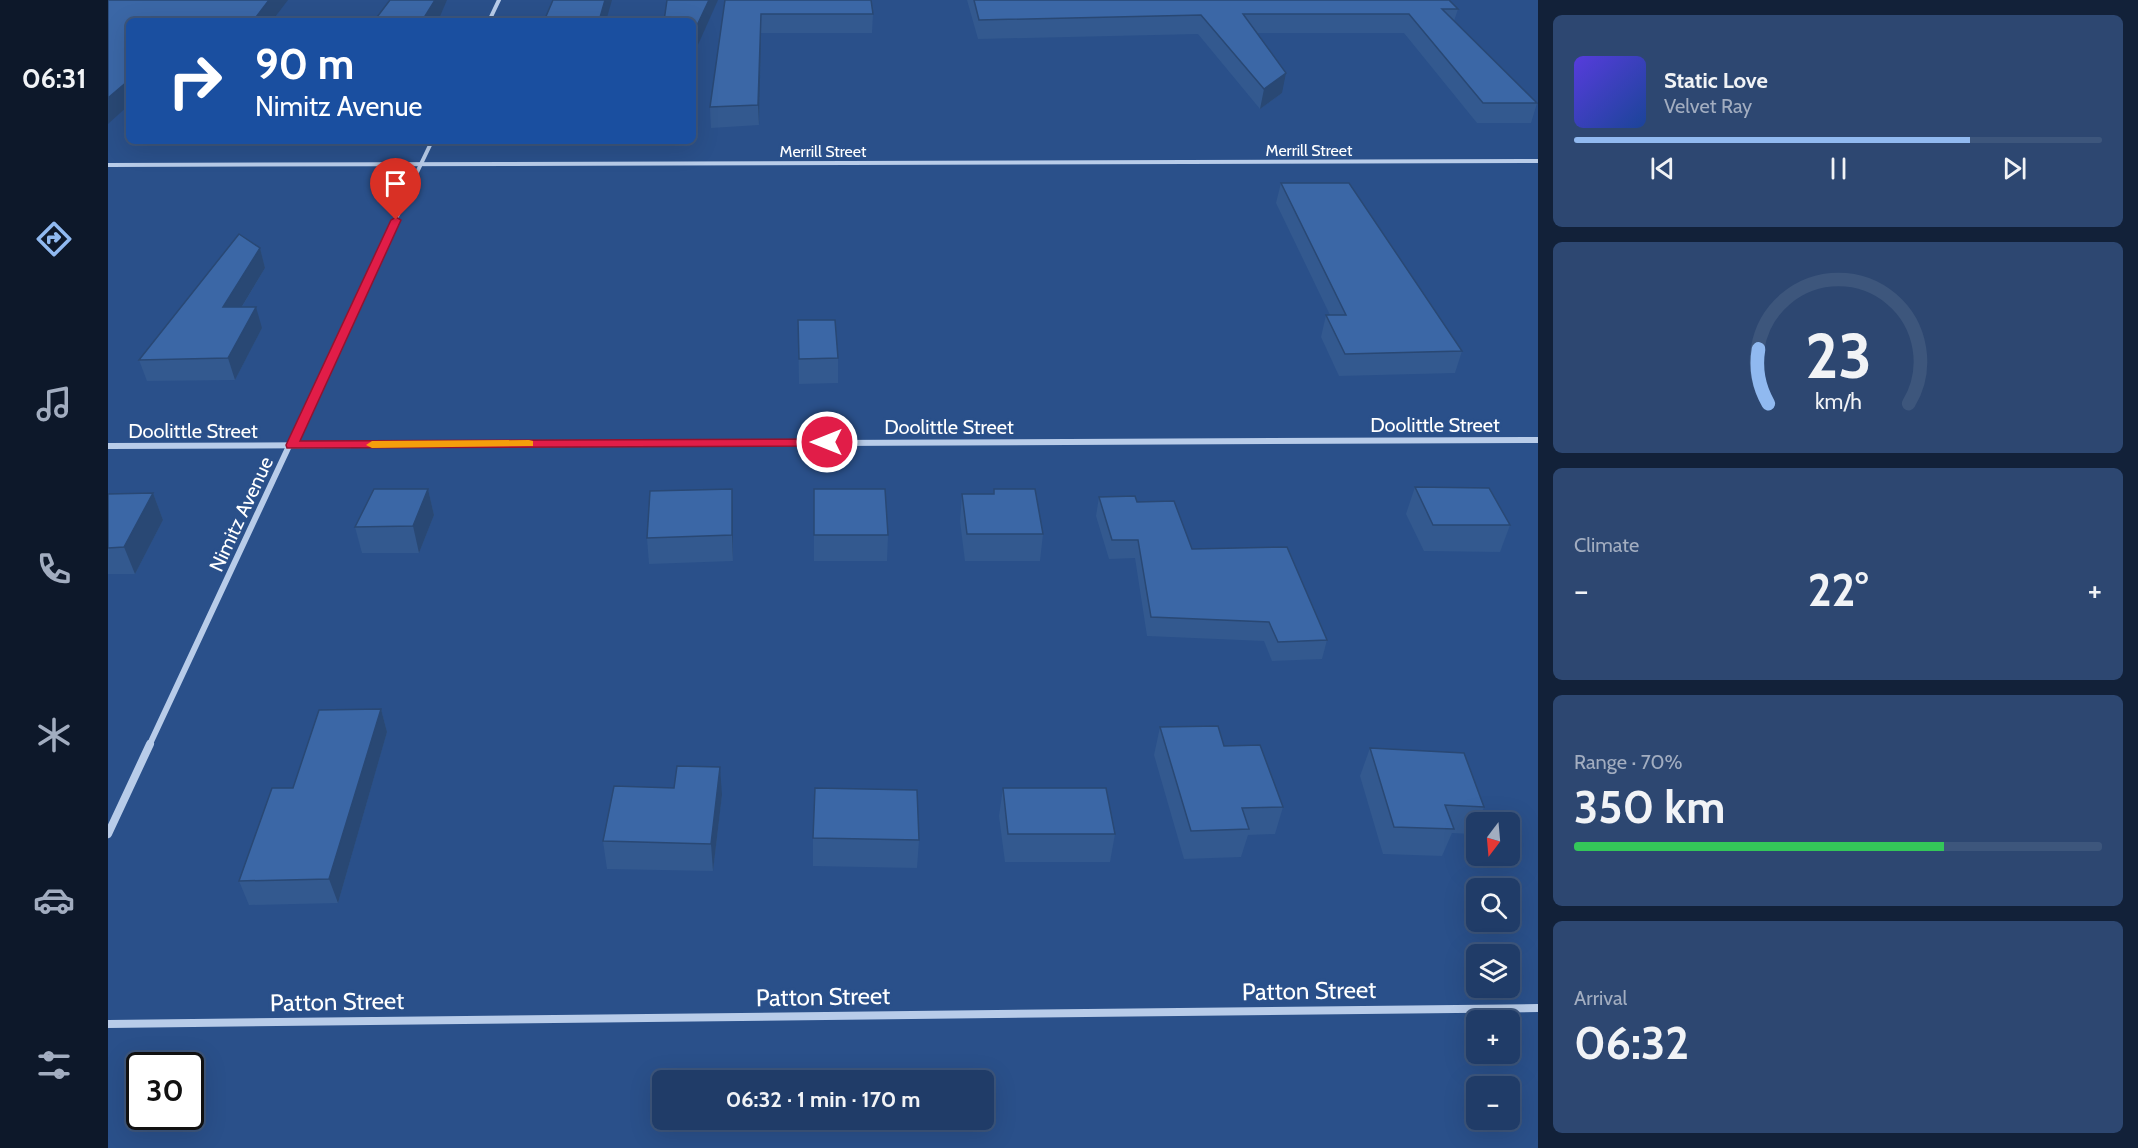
<!DOCTYPE html>
<meta charset="utf-8">
<style>
body{margin:0;font-family:Cabin,sans-serif;background:#2d4771;color:#f1f3f6;height:100vh;display:flex;flex-direction:column;font-size:22px;white-space:nowrap}
*{box-sizing:border-box;margin:0}
p{font-size:20px;color:#a2adc0}
.icon{flex:none;width:33px;height:33px;fill:none;stroke:currentColor;stroke-width:2;stroke-linecap:round;stroke-linejoin:round}
.map{position:relative;flex:1;overflow:hidden}
.panel{display:flex;flex-direction:column;gap:15px;padding:15px;background:#122139;width:600px}
.panel>*{flex:none}
.hud{position:absolute;left:18px;top:18px;width:570px;height:126px;border-radius:9px;box-shadow:0 6px 24px #0002,0 0 0 2px #3d567c;background:#1a4fa0;color:#fff;overflow:hidden}
.needle{width:39px;rotate:196deg}
.controls{position:absolute;left:1358px;top:812px;display:grid;gap:12px}
.controls a{display:grid;place-items:center;width:54px;height:54px;border-radius:9px;background:#203c68;box-shadow:0 6px 24px #0002,0 0 0 2px #3d567c;font-size:30px}
.speed{position:absolute;left:18px;top:1052px;display:flex;gap:12px;font-size:30px;font-weight:700;text-align:center}
.speed>*{display:grid;place-content:center;width:78px;height:78px;border-radius:50%;background:#203c68;box-shadow:0 6px 24px #0002,0 0 0 2px #3d567c;line-height:1}
.speed .limit{border:3px solid #111;border-radius:9px;background:#fff;color:#111}
.pin{position:absolute;display:grid;place-items:center;width:51px;height:51px;color:#fff;margin:-62px -26px;border-radius:50% 50% 50% 0;rotate:-45deg;box-shadow:0 0 6px #0007}
.pin .icon{rotate:45deg}
.me{position:absolute;width:66px;margin:-33px;rotate:270deg;stroke-linejoin:round;filter:drop-shadow(0 0 4px #0008)}
.turn{display:flex;align-items:center;gap:21px;height:126px;padding:0 30px;font-size:27px}
.turn .icon{width:78px;height:78px;stroke-width:2.5}
.turn b{display:block;font-size:42px;line-height:51px}
.big{font-size:45px;font-weight:700;line-height:1.1}
.panel .card{flex:1;display:flex;flex-direction:column;justify-content:center;gap:9px;min-width:0;padding:0 21px;border-radius:9px;background:#2d4771}
.panel .dial{align-items:center;gap:0}
.dial svg{height:156px;overflow:visible;fill:none;stroke:#3d567c;stroke-width:7;stroke-linecap:round;text-anchor:middle}
.dial text{fill:#f1f3f6;stroke:none}
.song{display:flex;align-items:center;gap:18px}
.cover{width:72px;height:72px;border-radius:9px;background:linear-gradient(135deg,hsl(250 70% 55%),hsl(220 70% 35%))}
.played{height:6px;border-radius:3px;background:linear-gradient(90deg,#90b9f0 75%,#3d567c 75%)}
.keys{display:flex;justify-content:space-around;direction:ltr}
.heat{display:flex;justify-content:space-between;align-items:center;font-size:33px;direction:ltr}
.charge{height:9px;border-radius:4px;background:linear-gradient(90deg,#34c759 70%,#3d567c 0)}
.trip{position:absolute;left:544px;top:1070px;width:342px;height:60px;border-radius:9px;background:#203c68;box-shadow:0 6px 24px #0002,0 0 0 2px #3d567c;font-weight:700;line-height:60px;text-align:center}
main{display:flex;flex:1;min-height:0}
.tab-bar{display:flex;flex-direction:column;width:108px;justify-content:space-around;align-items:center;background:#0d182a;color:#a2adc0}
.tab-bar .icon{width:42px;height:42px}
.tab-bar .selected{color:#90b9f0}
.tab-bar b{font-size:27px;color:#f1f3f6}
.map>svg:first-child{display:block}
.lines{fill:none;stroke-linecap:round;stroke-linejoin:round}
.street-far3{stroke:#b8cce9;stroke-width:4}
.street-far2{stroke:#b8cce9;stroke-width:4.5}
.street-far1{stroke:#b8cce9;stroke-width:6}
.street{stroke:#b8cce9;stroke-width:8}
.wall{fill:#33598f}
.shaded-wall{fill:#294874}
.building{fill:#3b67a6;stroke:#294874;stroke-width:1.5}
.route{fill:#e11d48;stroke:#92132f;stroke-width:1.5}
.slow{fill:#f59e0b}
.labels{text-anchor:middle;stroke-width:6;stroke-linejoin:round;paint-order:stroke}
.far-street-label{font-size:16px;fill:#fff;stroke:#2a508a}
.street-label{font-size:20px;fill:#fff;stroke:#2a508a}
.near-street-label{font-size:24px;fill:#fff;stroke:#2a508a}
</style>
<main>
<nav class="tab-bar">
<b>06:31</b>
<svg class="icon selected" aria-label="directions" viewBox="0 0 24 24"><path d="M12 3l9 9-9 9-9-9zM9 14v-3h6M13 9l2 2-2 2"/></svg>
<svg class="icon" aria-label="music" viewBox="0 0 24 24"><path d="M9 18V5l10-2v13"/><circle cx="6" cy="18" r="3"/><circle cx="16" cy="16" r="3"/></svg>
<svg class="icon" aria-label="phone" viewBox="0 0 24 24"><path d="M5 4h4l2 5-3 2q2 4 5 5l2-3 5 2v4C11 20 4 13 5 4z"/></svg>
<svg class="icon" aria-label="climate" viewBox="0 0 24 24"><path d="M12 3v18M4 7l16 10M4 17L20 7"/></svg>
<svg class="icon" aria-label="car" viewBox="0 0 24 24"><path d="M5 17H2v-5l4-1 3-4h7l3 4 3 1v5h-3M9 17h6M6 11h13"/><circle cx="7" cy="17" r="2"/><circle cx="17" cy="17" r="2"/></svg>
<svg class="icon" aria-label="filters" viewBox="0 0 24 24"><path d="M4 7h16M4 17h16"/><circle cx="9" cy="7" r="2"/><circle cx="15" cy="17" r="2"/></svg>
</nav>
<div class="map">
<svg width="1430" height="1148" viewBox="0 0 1430 1148">
<rect width="100%" height="100%" fill="#2a508a"/>
<g class="lines">
<g class="street-far3">
<path d="M 381,21 L 391,0"/>
<path d="M 0,165 L 1430,161"/>
<path d="M 301,189 L 324,141"/>
</g>
<path class="street-far2" d="M 188,433 L 302,188"/>
<g class="street-far1">
<path d="M 0,446 L 1430,440"/>
<path d="M 41,746 L 188,431"/>
</g>
<g class="street">
<path d="M 0,834 L 42,744"/>
<path d="M 0,1024 L 1430,1008"/>
</g>
</g>
<g class="wall">
<path d="M 617,0 L 765,14 L 764,33 L 653,33 L 651,125 L 603,128 L 602,107 Z"/>
<path d="M 859,0 L 1341,0 L 1350,9 L 1346,21 L 1429,103 L 1423,123 L 1369,123 L 1296,33 L 1149,33 L 1174,93 L 1152,109 L 1090,34 L 870,39 Z"/>
<path d="M 1173,183 L 1354,351 L 1347,373 L 1231,376 L 1213,337 L 1218,315 L 1222,315 L 1168,203 Z"/>
<path d="M 152,248 L 157,268 L 134,307 L 154,328 L 127,380 L 39,381 L 31,360 Z"/>
<path d="M 690,320 L 730,358 L 730,383 L 691,384 Z"/>
<path d="M 1307,487 L 1402,525 L 1392,552 L 1316,551 L 1298,514 Z"/>
<path d="M 320,489 L 326,515 L 311,553 L 254,553 L 247,527 Z"/>
<path d="M 706,489 L 780,535 L 779,561 L 706,561 Z"/>
<path d="M 886,489 L 935,534 L 932,561 L 857,561 L 852,521 L 854,494 L 885,494 Z"/>
<path d="M 45,493 L 55,520 L 27,574 L 0,574 L 0,494 Z"/>
<path d="M 991,497 L 1029,502 L 1084,549 L 1219,640 L 1214,659 L 1164,661 L 1156,641 L 1039,636 L 1027,558 L 1001,559 L 988,516 Z"/>
<path d="M 625,515 L 625,561 L 541,564 L 539,538 Z"/>
<path d="M 273,709 L 279,732 L 230,903 L 141,905 L 131,881 L 185,788 Z"/>
<path d="M 1052,727 L 1116,746 L 1175,807 L 1167,834 L 1140,835 L 1133,857 L 1076,859 L 1046,755 Z"/>
<path d="M 1262,748 L 1376,807 L 1370,822 L 1368,822 L 1368,826 L 1364,834 L 1344,833 L 1334,856 L 1275,854 L 1252,776 Z"/>
<path d="M 566,788 L 614,795 L 605,871 L 499,869 L 495,841 Z"/>
<path d="M 895,788 L 1007,834 L 1002,862 L 897,862 L 891,816 Z"/>
<path d="M 705,838 L 811,840 L 809,868 L 705,866 Z"/>
</g>
<g class="shaded-wall">
<path d="M 161,0 L 180,0 L 164,21 L 145,21 Z"/>
<path d="M 327,0 L 339,0 L 330,21 L 314,21 Z"/>
<path d="M 497,0 L 504,0 L 498,21 L 491,21 Z"/>
<path d="M 601,0 L 610,0 L 585,56 L 585,34 Z"/>
<path d="M 653,14 L 653,33 L 651,125 L 650,105 Z"/>
<path d="M 1178,73 L 1174,93 L 1152,109 L 1156,89 Z"/>
<path d="M 21,80 L 21,105 L 0,124 L 0,98 Z"/>
<path d="M 152,248 L 157,268 L 121,328 L 115,307 Z"/>
<path d="M 148,307 L 154,328 L 127,380 L 120,358 Z"/>
<path d="M 320,489 L 326,515 L 311,553 L 305,526 Z"/>
<path d="M 624,489 L 625,515 L 625,561 L 624,535 Z"/>
<path d="M 45,493 L 55,520 L 27,574 L 16,547 Z"/>
<path d="M 273,709 L 279,732 L 230,903 L 221,879 Z"/>
<path d="M 612,767 L 614,795 L 605,871 L 603,844 Z"/>
</g>
<g class="building">
<path d="M 0,0 L 161,0 L 145,21 L 21,21 L 21,80 L 0,98 Z"/>
<path d="M 282,0 L 327,0 L 314,21 L 266,21 Z"/>
<path d="M 445,0 L 497,0 L 491,21 L 436,21 Z"/>
<path d="M 559,0 L 601,0 L 585,34 L 585,21 L 556,21 Z"/>
<path d="M 617,0 L 763,0 L 765,14 L 653,14 L 650,105 L 602,107 Z"/>
<path d="M 866,0 L 1341,0 L 1350,9 L 1334,9 L 1429,103 L 1375,103 L 1301,14 L 1135,14 L 1178,73 L 1156,89 L 1093,15 L 871,20 Z"/>
<path d="M 1173,183 L 1241,183 L 1354,351 L 1237,354 L 1218,315 L 1238,315 Z"/>
<path d="M 131,234 L 152,248 L 115,307 L 148,307 L 120,358 L 31,360 Z"/>
<path d="M 690,320 L 727,320 L 730,358 L 691,359 Z"/>
<path d="M 1307,487 L 1381,488 L 1402,525 L 1325,525 Z"/>
<path d="M 266,489 L 320,489 L 305,526 L 247,527 Z"/>
<path d="M 624,489 L 624,535 L 539,538 L 542,491 Z"/>
<path d="M 706,489 L 777,489 L 780,535 L 706,535 Z"/>
<path d="M 886,489 L 927,489 L 935,534 L 859,534 L 854,494 L 886,494 Z"/>
<path d="M 45,493 L 16,547 L 0,548 L 0,494 Z"/>
<path d="M 1027,496 L 1029,502 L 1066,501 L 1084,549 L 1179,547 L 1219,640 L 1170,642 L 1161,622 L 1043,617 L 1030,540 L 1004,540 L 991,497 Z"/>
<path d="M 273,709 L 221,879 L 131,881 L 164,788 L 185,788 L 211,710 Z"/>
<path d="M 1110,726 L 1116,746 L 1152,745 L 1175,807 L 1134,808 L 1141,829 L 1083,831 L 1052,727 Z"/>
<path d="M 1262,748 L 1356,753 L 1376,807 L 1337,805 L 1346,829 L 1286,827 Z"/>
<path d="M 569,766 L 612,767 L 603,844 L 495,841 L 506,786 L 566,788 Z"/>
<path d="M 707,788 L 809,790 L 811,840 L 705,838 Z"/>
<path d="M 895,788 L 998,788 L 1007,834 L 900,834 Z"/>
</g>
<path class="route" d="M 288,217 L 293,220 L 192,441 L 719,439 L 725,442 L 719,446 L 179,448 L 178,445 L 283,220 Z"/>
<path class="slow" d="M 421,440 L 425,441 L 425,446 L 264,448 L 258,445 L 264,441 Z"/>
<g class="labels">
<g class="far-street-label">
<text x="1201" y="156">Merrill Street</text>
<text x="715" y="157">Merrill Street</text>
</g>
<g class="street-label">
<text x="1327" y="432">Doolittle Street</text>
<text x="841" y="434">Doolittle Street</text>
<text x="85" y="438">Doolittle Street</text>
<text transform="translate(133 514) rotate(-65)" y="7">Nimitz Avenue</text>
</g>
<g class="near-street-label">
<text transform="translate(1201 991) rotate(-1)" y="8">Patton Street</text>
<text transform="translate(715 997) rotate(-1)" y="8">Patton Street</text>
<text transform="translate(229 1002) rotate(-1)" y="8">Patton Street</text>
</g>
</g>
</svg>
<div class="controls">
<a><svg class="needle" viewBox="-14 -14 28 28"><path d="M0-13l5 13h-10z" fill="#e53935"/><path d="M0 13l5-13h-10z" fill="#a2adc0"/></svg></a>
<a><svg class="icon" aria-label="search" viewBox="0 0 24 24"><circle cx="10" cy="10" r="6"/><path d="M15 15l6 6"/></svg></a>
<a><svg class="icon" aria-label="layers" viewBox="0 0 24 24"><path d="M12 4l9 5-9 5-9-5zM3 14l9 5 9-5"/></svg></a>
<a>+</a>
<a>−</a>
</div>
<div class="speed"><div class="limit">30</div></div>
<div class="pin" style="left:288px;top:220px;background:#d93025"><svg class="icon" aria-label="arrive" viewBox="0 0 24 24"><path d="M6 21V4h12l-3 4 3 4H6"/></svg></div>
<svg class="me" style="left:719px;top:442px" viewBox="-20 -20 40 40"><circle r="17" fill="#e11d48" stroke="#fff" stroke-width="3"/><path d="M0-11L8 9 0 5-8 9z" fill="#fff"/></svg>
<div class="trip">06:32 · 1 min · 170 m</div>
<div class="hud">
<div class="turn"><svg class="icon" aria-label="right" viewBox="0 0 24 24"><path d="M7 20v-9h11M14 6l5 5-5 5"/></svg><div><b>90 m</b>Nimitz Avenue</div></div>
</div>
</div>
<section class="panel">
<div class="card">
<div class="song"><i class="cover"></i><div><b>Static Love</b><p>Velvet Ray</p></div></div>
<div class="played"></div>
<div class="keys"><svg class="icon" aria-label="previous" viewBox="0 0 24 24"><path d="M18 5L8 12l10 7zM5 5v14"/></svg><svg class="icon" aria-label="pause" viewBox="0 0 24 24"><path d="M8 5v14M16 5v14"/></svg><svg class="icon" aria-label="next" viewBox="0 0 24 24"><path d="M6 5l10 7-10 7zM19 5v14"/></svg></div>
</div>
<div class="card dial"><svg viewBox="0 0 100 80">
<path d="M14 69A42 42 0 1 1 86 69"/>
<path d="M14 69A42 42 0 0 1 9 41" stroke="#90b9f0"/>
<text x="50" y="56" font-size="32" font-weight="700">23</text>
<text x="50" y="72" font-size="11">km/h</text>
</svg></div>
<div class="card"><p>Climate</p>
<div class="heat"><a>−</a><b class="big">22°</b><a>+</a></div>
</div>
<div class="card"><p>Range · 70%</p><b class="big">350 km</b><div class="charge"></div></div>
<div class="card"><p>Arrival</p><b class="big">06:32</b></div>
</section>
</main>
